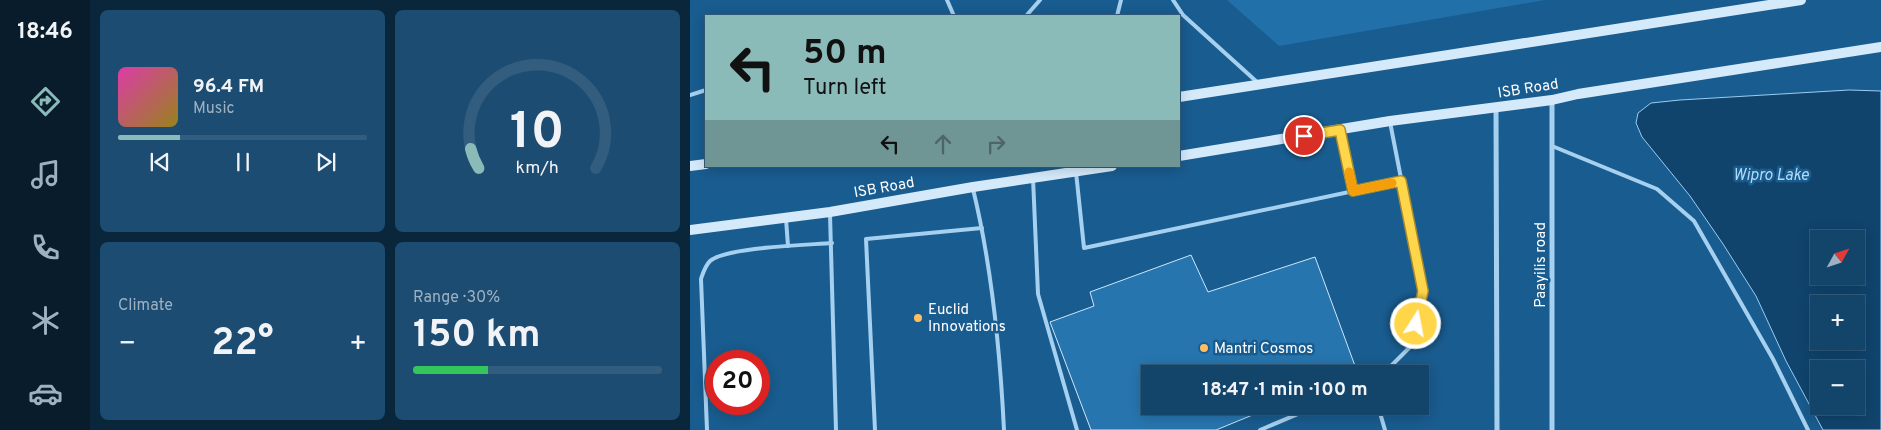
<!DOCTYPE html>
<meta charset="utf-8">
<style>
body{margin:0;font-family:Overpass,sans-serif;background:#1c4c71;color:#f1f3f6;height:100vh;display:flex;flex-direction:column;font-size:19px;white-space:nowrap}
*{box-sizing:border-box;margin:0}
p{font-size:16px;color:#9db1c1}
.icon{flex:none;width:28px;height:28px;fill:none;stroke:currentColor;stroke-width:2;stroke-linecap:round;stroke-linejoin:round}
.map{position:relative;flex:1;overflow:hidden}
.details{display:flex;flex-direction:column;gap:10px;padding:10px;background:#0a263b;width:600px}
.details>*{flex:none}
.hud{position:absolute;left:15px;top:15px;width:475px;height:152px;border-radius:0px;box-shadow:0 2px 12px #0003,0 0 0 1px #325d7e;background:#8bbbb9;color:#111;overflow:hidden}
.needle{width:32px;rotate:50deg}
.controls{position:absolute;left:1120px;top:230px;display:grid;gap:10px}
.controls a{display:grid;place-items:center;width:55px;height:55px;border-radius:0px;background:#13456b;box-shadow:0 2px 12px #0003,0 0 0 1px #325d7e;font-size:25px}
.speed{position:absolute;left:15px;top:350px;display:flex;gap:10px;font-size:25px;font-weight:700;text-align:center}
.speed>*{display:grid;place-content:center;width:65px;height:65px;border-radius:50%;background:#13456b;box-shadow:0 2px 12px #0003,0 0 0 1px #325d7e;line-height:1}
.speed .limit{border:8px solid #d22;background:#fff;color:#111}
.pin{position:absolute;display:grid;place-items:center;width:42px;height:42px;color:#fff;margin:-21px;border:2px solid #fff;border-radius:50%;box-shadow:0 1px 5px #0007}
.me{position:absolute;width:55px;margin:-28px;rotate:11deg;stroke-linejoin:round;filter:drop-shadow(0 0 4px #0008)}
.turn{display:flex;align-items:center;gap:18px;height:105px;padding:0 15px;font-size:22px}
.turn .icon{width:65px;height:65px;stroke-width:2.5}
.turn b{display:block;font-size:35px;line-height:42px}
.lanes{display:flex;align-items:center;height:48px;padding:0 15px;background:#0003;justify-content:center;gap:25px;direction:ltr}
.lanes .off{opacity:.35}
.big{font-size:38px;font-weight:700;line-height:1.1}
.details .card{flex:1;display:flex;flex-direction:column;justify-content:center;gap:8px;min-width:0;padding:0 18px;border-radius:8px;background:#1c4c71}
.details .dial{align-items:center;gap:0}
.dial svg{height:130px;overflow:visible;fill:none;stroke:#325d7e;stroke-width:7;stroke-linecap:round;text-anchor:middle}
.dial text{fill:#f1f3f6;stroke:none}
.song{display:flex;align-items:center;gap:15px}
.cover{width:60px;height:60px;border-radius:8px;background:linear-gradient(135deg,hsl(320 70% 55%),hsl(50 70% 35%))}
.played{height:5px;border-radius:2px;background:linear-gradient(90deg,#8bbbb9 25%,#325d7e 25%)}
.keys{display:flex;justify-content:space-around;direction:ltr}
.heat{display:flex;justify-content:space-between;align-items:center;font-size:28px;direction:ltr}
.charge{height:8px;border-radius:4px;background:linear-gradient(90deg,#34c759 30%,#325d7e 0)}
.details .tiles{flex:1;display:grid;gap:10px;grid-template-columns:repeat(2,1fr)}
.trip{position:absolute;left:451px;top:365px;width:288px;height:50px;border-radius:0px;background:#13456b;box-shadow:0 2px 12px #0003,0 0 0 1px #325d7e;font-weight:700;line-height:50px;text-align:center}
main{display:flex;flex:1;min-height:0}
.dock{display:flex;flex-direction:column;width:90px;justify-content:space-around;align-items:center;background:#081c2b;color:#9db1c1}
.dock .icon{width:35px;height:35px}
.dock .selected{color:#8bbbb9}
.dock b{font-size:22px;color:#f1f3f6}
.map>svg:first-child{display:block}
.green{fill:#2170a9}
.water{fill:#10446d;stroke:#99cdf1;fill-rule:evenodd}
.building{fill:#2775ae;stroke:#cce7fb}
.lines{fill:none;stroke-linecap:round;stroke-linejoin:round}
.service{stroke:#a6d0ef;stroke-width:4}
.minor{stroke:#a6d0ef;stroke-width:5}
.secondary{stroke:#d4e9fa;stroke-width:10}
.route-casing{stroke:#a68a30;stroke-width:12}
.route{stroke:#ffd54a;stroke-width:9}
.slow{stroke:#f59e0b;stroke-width:9}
.poi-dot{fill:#ffbe64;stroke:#195c8f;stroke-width:2}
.labels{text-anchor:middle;stroke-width:5;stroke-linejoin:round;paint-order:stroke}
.street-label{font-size:15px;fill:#fff;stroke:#195c8f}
.poi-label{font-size:15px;fill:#fff;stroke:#195c8f;text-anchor:start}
.water-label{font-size:16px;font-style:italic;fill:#b2daf6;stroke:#195c8f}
</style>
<main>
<nav class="dock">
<b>18:46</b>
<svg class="icon selected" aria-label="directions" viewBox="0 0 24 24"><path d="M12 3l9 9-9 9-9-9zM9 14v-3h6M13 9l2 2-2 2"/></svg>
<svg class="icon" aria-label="music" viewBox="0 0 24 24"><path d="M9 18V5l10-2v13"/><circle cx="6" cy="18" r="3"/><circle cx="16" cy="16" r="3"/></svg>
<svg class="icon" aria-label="phone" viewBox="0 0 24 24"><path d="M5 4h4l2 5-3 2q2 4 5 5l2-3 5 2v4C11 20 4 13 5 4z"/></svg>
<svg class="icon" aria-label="climate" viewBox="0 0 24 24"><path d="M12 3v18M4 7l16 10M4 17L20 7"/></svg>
<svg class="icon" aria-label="car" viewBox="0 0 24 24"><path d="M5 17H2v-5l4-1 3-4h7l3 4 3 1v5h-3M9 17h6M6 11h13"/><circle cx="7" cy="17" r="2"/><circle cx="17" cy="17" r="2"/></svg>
</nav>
<section class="details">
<div class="tiles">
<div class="card">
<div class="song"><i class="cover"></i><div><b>96.4 FM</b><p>Music</p></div></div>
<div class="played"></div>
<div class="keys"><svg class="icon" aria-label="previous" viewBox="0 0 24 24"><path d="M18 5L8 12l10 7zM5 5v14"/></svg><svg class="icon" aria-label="pause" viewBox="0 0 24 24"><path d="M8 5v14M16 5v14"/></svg><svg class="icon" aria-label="next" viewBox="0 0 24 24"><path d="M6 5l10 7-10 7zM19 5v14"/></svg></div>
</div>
<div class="card dial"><svg viewBox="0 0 100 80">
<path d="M14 69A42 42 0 1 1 86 69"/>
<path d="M14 69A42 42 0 0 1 9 57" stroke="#8bbbb9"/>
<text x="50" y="56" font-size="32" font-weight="700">10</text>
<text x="50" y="72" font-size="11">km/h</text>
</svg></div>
<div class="card"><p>Climate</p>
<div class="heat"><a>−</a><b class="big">22°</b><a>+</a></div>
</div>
<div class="card"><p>Range · 30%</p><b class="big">150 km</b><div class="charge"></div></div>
</div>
</section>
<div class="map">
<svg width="1191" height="430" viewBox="0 0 1191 430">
<rect width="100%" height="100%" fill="#195c8f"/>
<path class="green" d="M 537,0 L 855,0 L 589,46 Z"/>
<path class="water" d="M 1159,90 L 1191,91 L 1191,430 L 1133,430 L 1096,361 L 1066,296 L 1033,244 L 1000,196 L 952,137 L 946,123 L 948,113 L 961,103 L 990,100 ZM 1129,239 L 1166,239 L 1166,276 L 1129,276 ZM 1129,304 L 1166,304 L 1166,341 L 1129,341 ZM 1129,369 L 1166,369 L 1166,406 L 1129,406 Z"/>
<path class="building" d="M 501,255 L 518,292 L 625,257 L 668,374 L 460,374 L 460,406 L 582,407 L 526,430 L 401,430 L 360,322 L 404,306 L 400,292 Z"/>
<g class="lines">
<g class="service">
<path d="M 257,0 L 264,16"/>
<path d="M 483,0 L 493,15 L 567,82"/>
<path d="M 336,16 L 350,0"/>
<path d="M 427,16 L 431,0"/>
<path d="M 0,95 L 16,90"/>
<path d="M 650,130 L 663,191"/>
<path d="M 862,146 L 967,189 L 1004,221 L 1083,359 L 1118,430"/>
<path d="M 386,172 L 394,248 L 711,181"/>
<path d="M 343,178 L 348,294 L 387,430"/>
<path d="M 283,189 C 302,267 310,350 314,430"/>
<path d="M 140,214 L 146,430"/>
<path d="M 96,219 L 98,246"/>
<path d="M 693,374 L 720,347 L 733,291 L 700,122"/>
<path d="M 688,406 L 695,430"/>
<path d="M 17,430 L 11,279 C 13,273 15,266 20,261 C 36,247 118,245 142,243"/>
<path d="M 185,430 L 176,239 L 292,228"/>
<path d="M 570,430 L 627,406"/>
</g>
<g class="minor">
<path d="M 862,100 L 862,430"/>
<path d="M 806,107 L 807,430"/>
</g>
<g class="secondary">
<path d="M 489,97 L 1111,0"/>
<path d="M 489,156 L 700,121 L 862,100 L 888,94 L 1191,47"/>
<path d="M 0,166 L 16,164"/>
<path d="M 0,230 L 140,212 L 283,187 L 422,166"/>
</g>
</g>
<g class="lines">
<g class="route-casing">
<path id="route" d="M 614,136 L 650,130 L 663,191 L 711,181 L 733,291 L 726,324"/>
</g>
<use href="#route" class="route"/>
<path class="slow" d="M 659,172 L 663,191 L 702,183"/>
</g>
<g class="poi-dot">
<circle cx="228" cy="318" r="5"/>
<circle cx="514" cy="348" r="5"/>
</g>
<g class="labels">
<g class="street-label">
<text transform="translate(838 88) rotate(-9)" y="5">ISB Road</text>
<text transform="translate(194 187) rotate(-10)" y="5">ISB Road</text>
<text transform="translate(850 265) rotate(-90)" y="5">Paayilis road</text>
</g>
<g class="poi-label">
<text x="238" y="314">Euclid<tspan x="238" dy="17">Innovations</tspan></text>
<text x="524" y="353">Mantri Cosmos</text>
</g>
<g class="water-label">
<text x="1081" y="180">Wipro Lake</text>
</g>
</g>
</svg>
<div class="controls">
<a><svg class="needle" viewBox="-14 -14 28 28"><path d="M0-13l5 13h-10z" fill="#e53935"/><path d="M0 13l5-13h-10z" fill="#9db1c1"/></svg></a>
<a>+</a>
<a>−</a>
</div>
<div class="speed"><div class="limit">20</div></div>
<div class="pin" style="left:614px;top:136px;background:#d93025"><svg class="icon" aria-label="arrive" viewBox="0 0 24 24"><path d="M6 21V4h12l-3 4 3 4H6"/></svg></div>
<svg class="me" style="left:726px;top:324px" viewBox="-20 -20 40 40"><circle r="17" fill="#ffd54a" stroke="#fff" stroke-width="3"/><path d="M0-11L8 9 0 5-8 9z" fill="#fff"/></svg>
<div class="trip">18:47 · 1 min · 100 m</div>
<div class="hud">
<div class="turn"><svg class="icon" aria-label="left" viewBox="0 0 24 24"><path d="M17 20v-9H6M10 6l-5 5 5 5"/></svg><div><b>50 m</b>Turn left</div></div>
<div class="lanes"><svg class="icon" aria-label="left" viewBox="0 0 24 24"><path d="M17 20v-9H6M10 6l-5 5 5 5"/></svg><svg class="icon off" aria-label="ahead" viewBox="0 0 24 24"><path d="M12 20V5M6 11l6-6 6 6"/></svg><svg class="icon off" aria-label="right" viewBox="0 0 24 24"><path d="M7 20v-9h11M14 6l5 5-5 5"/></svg></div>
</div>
</div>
</main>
